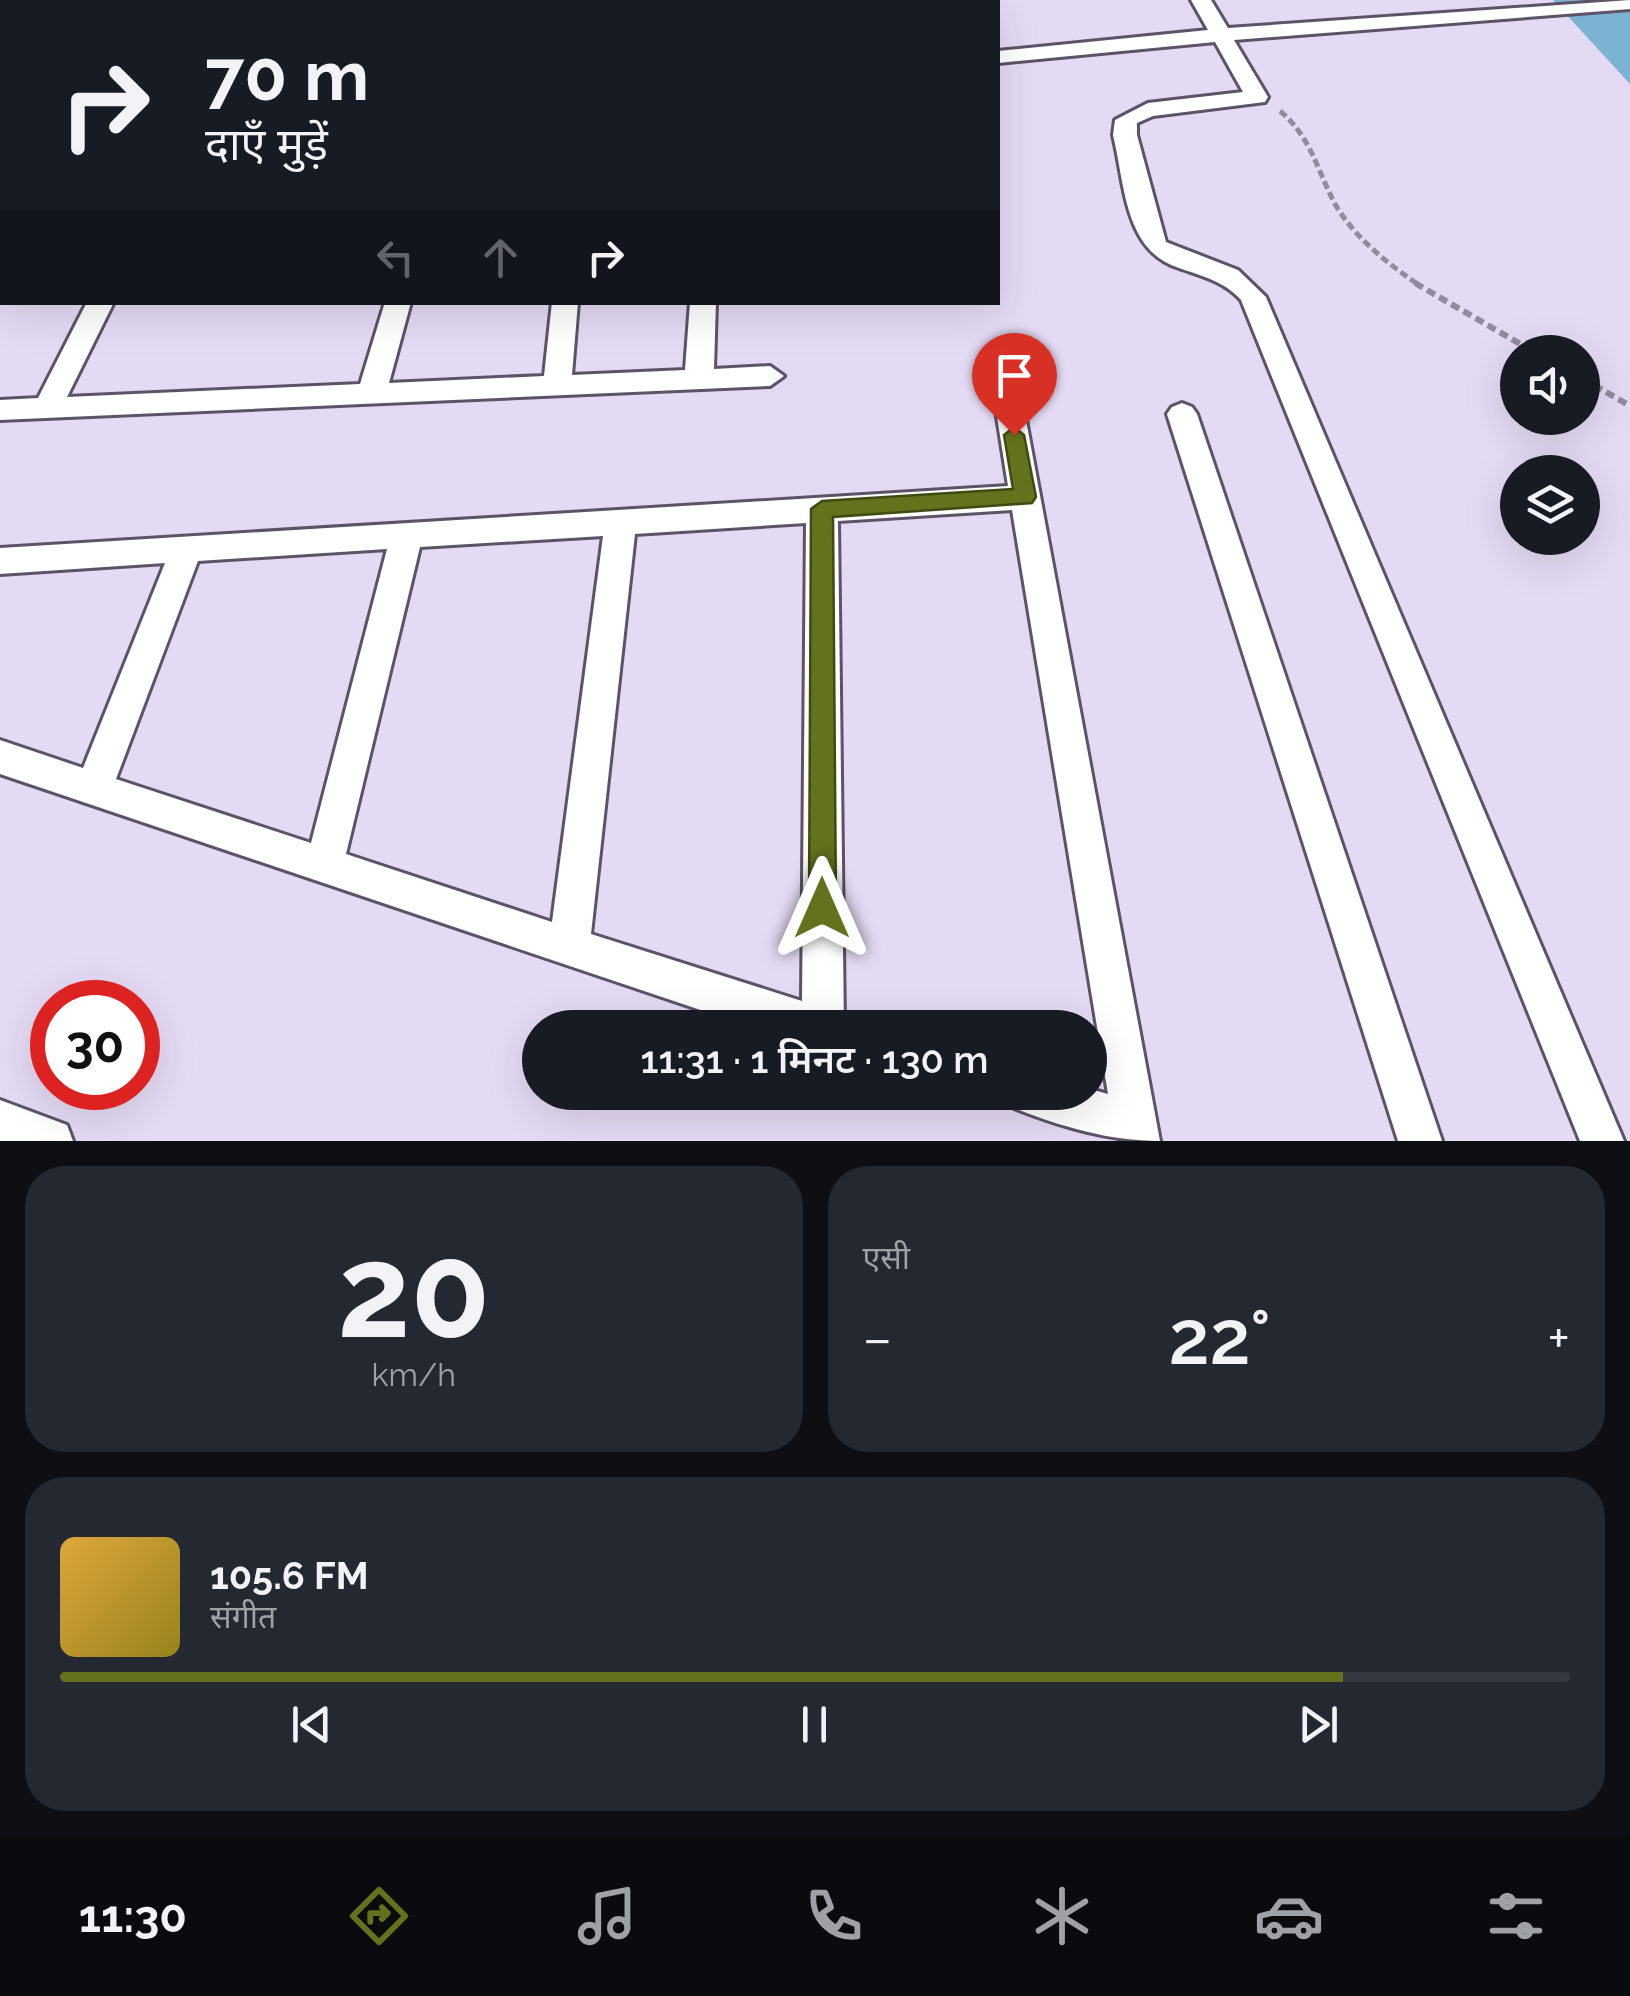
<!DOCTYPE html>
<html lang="hi">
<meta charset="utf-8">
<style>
body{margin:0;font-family:Raleway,"Noto Sans Devanagari",sans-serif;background:#242831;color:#f1f3f6;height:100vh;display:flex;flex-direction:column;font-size:38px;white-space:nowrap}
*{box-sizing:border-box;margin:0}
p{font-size:32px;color:#9ea1a6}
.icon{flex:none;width:55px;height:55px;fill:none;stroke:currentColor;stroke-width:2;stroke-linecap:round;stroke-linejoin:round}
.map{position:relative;height:1141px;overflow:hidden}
.panel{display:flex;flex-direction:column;gap:25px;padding:25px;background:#0d0f14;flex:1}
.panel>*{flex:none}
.hud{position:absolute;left:0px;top:0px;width:1000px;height:305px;box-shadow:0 10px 40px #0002;background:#171b24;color:#f1f3f6;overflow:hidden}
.controls{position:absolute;left:1500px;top:335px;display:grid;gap:20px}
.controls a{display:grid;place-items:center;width:100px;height:100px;border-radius:50%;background:#171b24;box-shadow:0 10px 40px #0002;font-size:50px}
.speed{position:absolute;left:30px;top:980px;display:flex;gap:20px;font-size:50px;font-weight:700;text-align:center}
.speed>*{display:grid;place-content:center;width:130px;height:130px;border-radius:50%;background:#171b24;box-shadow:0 10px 40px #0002;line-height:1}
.speed .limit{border:15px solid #d22;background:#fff;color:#111}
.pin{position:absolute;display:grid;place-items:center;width:85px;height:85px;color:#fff;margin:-102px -42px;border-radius:50% 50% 50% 0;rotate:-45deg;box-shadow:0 0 10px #0007}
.pin .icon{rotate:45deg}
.me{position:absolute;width:110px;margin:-55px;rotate:0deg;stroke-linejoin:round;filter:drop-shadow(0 0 8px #0008)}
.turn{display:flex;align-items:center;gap:35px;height:210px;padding:0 40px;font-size:45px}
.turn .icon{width:130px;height:130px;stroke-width:2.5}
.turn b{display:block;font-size:70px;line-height:85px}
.lanes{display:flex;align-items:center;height:95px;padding:0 40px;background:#0003;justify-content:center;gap:50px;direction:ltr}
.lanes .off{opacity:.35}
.big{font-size:75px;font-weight:600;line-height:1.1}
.panel .card{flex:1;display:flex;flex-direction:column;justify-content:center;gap:15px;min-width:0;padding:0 35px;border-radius:40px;background:#242831}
.panel .dial{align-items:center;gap:0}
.dial b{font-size:130px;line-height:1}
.song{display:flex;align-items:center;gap:30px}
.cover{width:120px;height:120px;border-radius:15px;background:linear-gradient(135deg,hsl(40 70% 55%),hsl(50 70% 35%))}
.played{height:10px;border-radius:5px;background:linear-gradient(90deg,#65721d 85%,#363941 85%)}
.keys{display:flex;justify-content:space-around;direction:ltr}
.heat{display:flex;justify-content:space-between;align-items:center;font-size:55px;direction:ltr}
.panel .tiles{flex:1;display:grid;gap:25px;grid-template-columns:1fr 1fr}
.card:last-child{grid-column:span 2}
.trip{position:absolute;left:522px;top:1010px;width:585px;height:100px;border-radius:50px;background:#171b24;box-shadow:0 10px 40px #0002;font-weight:600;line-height:100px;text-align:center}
.menu{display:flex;height:160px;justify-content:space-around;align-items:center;background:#090b0e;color:#9ea1a6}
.menu .icon{width:70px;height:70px}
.menu .active{color:#65721d}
.menu b{font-size:45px;color:#f1f3f6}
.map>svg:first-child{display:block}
.water{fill:#7cb3d3}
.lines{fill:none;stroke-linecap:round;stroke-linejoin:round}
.minor-casing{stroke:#5c5369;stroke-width:6}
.path-far1{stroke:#928a9d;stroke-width:5;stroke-dasharray:8 4;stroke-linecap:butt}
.path{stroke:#928a9d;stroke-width:6;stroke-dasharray:9 5;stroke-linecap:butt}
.minor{fill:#fff;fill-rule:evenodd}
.route{fill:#65721d;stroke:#424a13;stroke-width:2.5}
</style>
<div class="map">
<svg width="1630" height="1141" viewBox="0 0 1630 1141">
<rect width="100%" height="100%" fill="#e5daf4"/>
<path class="water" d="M 1553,0 L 1630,0 L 1630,84 Z"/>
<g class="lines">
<g class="minor-casing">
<g id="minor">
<path d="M 1191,0 L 1211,0 L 1228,28 L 1630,0 L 1630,9 L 1234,40 L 1268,97 L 1265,102 L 1153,116 L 1137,123 L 1137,135 L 1166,242 L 1238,270 L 1266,297 L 1624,1141 L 1580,1141 L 1241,300 C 1224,281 1202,276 1179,268 C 1124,251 1125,184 1113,135 L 1115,120 L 1148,103 L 1243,92 L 1215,42 L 998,63 L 998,51 L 1208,30 Z"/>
<rect x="0" y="126" width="2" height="14"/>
<path d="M 87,302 L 114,302 L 67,397 L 360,384 L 385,302 L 411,302 L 389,383 L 544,376 L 552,302 L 578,302 L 572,375 L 685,370 L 690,302 L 716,302 L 714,369 L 770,366 L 784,376 L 770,386 L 0,420 L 0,400 L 38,398 Z"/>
<path d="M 1009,394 L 1023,404 L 1160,1141 C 1109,1141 1062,1127 1014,1108 L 1008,1092 L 1090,1092 L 1090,1089 L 1108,1094 L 1012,510 L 838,521 L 844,1028 L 754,1028 L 0,774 L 0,740 L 83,768 L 165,563 L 0,574 L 0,548 L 1008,486 L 995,404 ZM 806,523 L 802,1001 L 591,934 L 635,534 ZM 603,536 L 552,922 L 346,854 L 420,547 ZM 387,549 L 311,843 L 116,779 L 198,561 Z"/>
<path d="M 1182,403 L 1192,407 L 1197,414 L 1442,1141 L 1398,1141 L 1167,414 L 1172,407 Z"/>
<path d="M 0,1100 L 67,1125 L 73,1141 L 0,1141 Z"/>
</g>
</g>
<path class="path-far1" d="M 1280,111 C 1311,137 1317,170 1335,204 C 1354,237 1388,264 1419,285"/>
<g class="path">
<path d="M 1415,283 L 1534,352"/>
<path d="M 1582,378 L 1630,406"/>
</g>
<use href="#minor" class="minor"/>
</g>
<path class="route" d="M 1014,427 L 1024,435 L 1036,497 L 1032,503 L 833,517 L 836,908 L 832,918 L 822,922 L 813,918 L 809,908 L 811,509 L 822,501 L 1013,489 L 1004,435 Z"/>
</svg>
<div class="controls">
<a><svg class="icon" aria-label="sound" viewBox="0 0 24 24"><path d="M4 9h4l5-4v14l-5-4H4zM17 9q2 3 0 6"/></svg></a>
<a><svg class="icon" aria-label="layers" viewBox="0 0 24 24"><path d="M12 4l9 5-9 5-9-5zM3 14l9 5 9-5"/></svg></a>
</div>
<div class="speed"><div class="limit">30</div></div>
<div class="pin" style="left:1014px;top:435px;background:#d93025"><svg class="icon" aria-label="arrive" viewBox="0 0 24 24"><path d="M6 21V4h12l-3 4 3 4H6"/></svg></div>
<svg class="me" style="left:822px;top:908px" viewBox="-20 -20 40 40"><path d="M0-17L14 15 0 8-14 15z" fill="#65721d" stroke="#fff" stroke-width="4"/></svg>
<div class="trip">11:31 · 1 मिनट · 130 m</div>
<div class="hud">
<div class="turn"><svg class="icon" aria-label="right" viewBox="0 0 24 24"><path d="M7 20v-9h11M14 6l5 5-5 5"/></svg><div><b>70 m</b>दाएँ मुड़ें</div></div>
<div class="lanes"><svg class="icon off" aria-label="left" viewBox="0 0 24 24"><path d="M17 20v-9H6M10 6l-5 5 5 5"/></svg><svg class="icon off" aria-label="ahead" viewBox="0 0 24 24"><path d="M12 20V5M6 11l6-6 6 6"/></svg><svg class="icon" aria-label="right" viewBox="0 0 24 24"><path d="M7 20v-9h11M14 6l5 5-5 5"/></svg></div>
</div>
</div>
<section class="panel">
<div class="tiles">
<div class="card dial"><b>20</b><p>km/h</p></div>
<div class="card"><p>एसी</p>
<div class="heat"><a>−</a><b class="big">22°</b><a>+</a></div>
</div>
<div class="card">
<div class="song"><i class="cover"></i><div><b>105.6 FM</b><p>संगीत</p></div></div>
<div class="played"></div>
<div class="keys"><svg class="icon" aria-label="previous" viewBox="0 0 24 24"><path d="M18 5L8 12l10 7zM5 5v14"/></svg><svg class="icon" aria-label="pause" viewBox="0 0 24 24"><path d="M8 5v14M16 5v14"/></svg><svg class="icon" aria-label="next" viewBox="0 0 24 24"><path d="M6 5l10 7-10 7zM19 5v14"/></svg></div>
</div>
</div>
</section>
<nav class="menu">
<b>11:30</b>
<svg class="icon active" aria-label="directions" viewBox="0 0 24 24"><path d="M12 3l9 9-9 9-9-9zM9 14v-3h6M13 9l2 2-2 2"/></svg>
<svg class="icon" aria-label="music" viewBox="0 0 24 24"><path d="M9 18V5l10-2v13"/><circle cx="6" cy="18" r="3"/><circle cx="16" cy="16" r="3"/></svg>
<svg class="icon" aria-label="phone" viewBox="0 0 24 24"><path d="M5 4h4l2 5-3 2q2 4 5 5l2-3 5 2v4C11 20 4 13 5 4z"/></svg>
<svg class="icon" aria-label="climate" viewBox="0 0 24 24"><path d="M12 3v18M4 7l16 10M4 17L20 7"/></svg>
<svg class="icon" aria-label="car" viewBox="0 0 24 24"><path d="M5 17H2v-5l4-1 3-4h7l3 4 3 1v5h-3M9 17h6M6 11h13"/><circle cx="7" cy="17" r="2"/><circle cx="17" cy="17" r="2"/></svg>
<svg class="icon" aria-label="filters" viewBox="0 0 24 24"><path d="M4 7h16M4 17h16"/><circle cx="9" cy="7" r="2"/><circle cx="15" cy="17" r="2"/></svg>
</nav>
